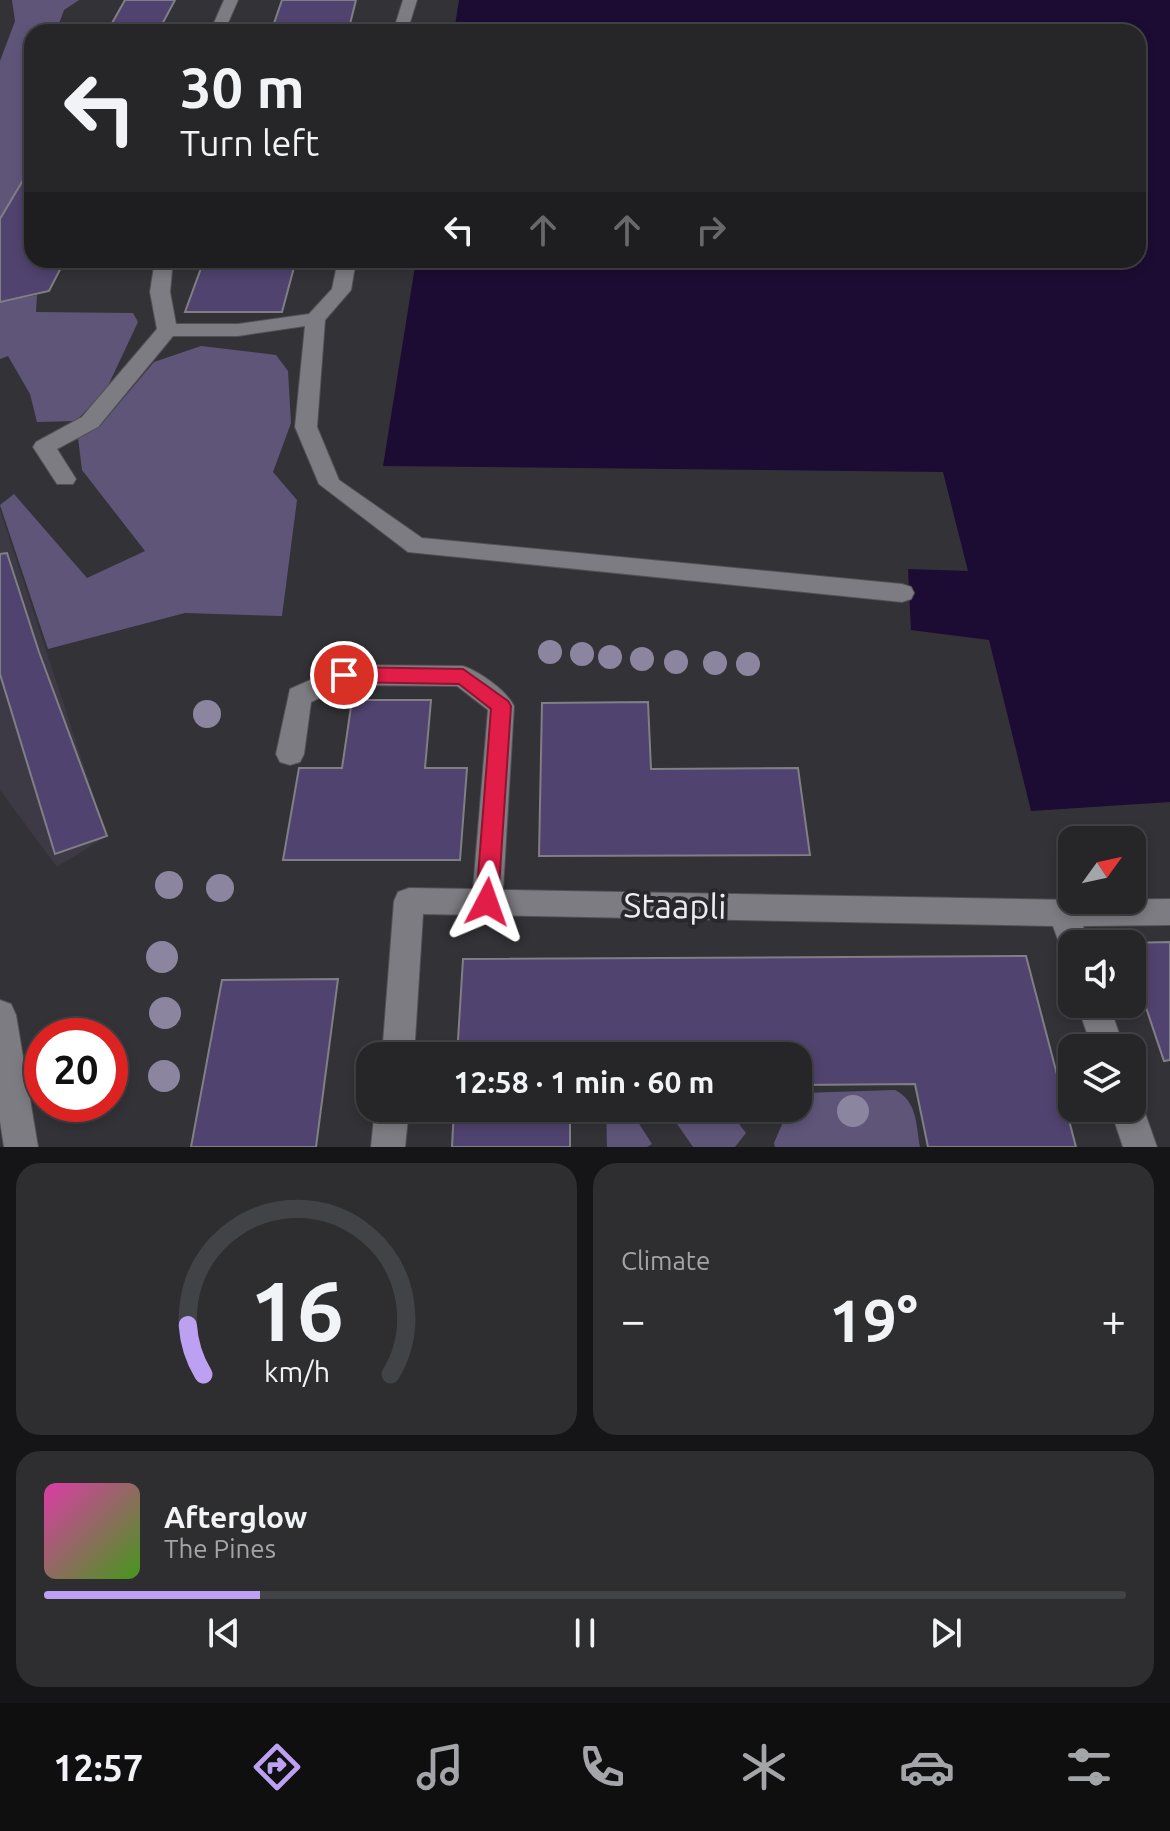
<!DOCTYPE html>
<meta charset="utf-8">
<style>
body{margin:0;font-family:Ubuntu,sans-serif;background:#2e2e31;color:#f1f3f6;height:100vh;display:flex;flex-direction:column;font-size:30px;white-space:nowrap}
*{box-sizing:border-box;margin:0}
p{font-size:26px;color:#a4a5a8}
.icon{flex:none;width:44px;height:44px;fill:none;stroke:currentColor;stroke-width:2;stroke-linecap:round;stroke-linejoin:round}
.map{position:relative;height:1147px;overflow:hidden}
.sheet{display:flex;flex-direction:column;gap:16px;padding:16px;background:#151517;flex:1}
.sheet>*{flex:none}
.hud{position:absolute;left:24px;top:24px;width:1122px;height:244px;border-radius:24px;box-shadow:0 4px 12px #0003,0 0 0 2px #424346;background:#262629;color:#f1f3f6;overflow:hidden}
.needle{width:52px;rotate:57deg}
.controls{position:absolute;left:1058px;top:826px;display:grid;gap:16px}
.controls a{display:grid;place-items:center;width:88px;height:88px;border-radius:16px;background:#262629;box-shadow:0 4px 12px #0003,0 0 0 2px #424346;font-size:40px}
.speed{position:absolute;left:24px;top:1018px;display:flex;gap:16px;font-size:40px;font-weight:700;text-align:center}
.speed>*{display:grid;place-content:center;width:104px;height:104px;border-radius:50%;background:#262629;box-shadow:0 4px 12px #0003,0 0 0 2px #424346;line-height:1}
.speed .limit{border:12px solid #d22;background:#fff;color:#111}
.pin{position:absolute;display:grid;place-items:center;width:68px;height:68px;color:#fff;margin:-34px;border:4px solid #fff;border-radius:50%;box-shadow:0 2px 8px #0007}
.me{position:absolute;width:88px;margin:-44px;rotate:4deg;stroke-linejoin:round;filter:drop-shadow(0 0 6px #0008)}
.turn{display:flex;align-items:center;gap:28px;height:168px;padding:0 24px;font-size:36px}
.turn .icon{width:104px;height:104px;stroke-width:2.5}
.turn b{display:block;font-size:56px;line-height:68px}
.lanes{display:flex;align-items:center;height:76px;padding:0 24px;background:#0003;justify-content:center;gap:40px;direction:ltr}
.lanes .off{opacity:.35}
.big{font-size:60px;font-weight:600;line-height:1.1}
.sheet .widget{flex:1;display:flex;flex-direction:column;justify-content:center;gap:12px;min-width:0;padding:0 28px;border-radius:24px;background:#2e2e31}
.sheet .dial{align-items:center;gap:0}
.dial svg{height:208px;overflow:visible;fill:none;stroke:#424346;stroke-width:7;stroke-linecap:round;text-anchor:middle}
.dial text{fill:#f1f3f6;stroke:none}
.song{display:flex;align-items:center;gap:24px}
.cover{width:96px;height:96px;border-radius:12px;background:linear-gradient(135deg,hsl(320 70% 55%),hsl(100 70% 35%))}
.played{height:8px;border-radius:4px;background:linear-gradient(90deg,#bca0f2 20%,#424346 20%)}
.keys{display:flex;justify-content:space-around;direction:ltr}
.heat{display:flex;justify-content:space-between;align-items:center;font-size:44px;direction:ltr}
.sheet .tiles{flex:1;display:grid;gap:16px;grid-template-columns:1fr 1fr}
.widget:last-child{grid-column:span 2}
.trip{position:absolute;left:356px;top:1042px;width:456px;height:80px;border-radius:24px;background:#262629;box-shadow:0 4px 12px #0003,0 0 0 2px #424346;font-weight:600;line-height:80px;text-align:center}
.tab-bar{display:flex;height:128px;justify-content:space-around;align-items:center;background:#0f0f10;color:#a4a5a8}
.tab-bar .icon{width:56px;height:56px}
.tab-bar .current{color:#bca0f2}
.tab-bar b{font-size:36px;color:#f1f3f6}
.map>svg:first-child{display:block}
.built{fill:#3d3a45}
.green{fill:#5f5579}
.water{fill:#1c0c33}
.building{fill:#50436f;stroke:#807f85;stroke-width:2}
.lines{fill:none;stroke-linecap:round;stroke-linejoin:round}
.minor-casing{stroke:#525155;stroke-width:2}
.minor{fill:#7d7c82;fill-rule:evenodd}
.tree{fill:#8c85a0}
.route{fill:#e11d48;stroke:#92132f;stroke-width:2}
.labels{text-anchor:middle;stroke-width:8;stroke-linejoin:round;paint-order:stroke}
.near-street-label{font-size:34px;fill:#edecf0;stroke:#29282d}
</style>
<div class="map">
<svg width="1170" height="1147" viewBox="0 0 1170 1147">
<rect width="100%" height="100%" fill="#333237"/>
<path class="built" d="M 0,510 L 107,836 L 57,867 L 0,790 Z"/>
<g class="green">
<path d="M 12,0 L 79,0 L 64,10 L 56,32 L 32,32 L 32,174 L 0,229 L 0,61 L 15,21 Z"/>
<path d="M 37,295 L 36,312 L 133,313 L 138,322 L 106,390 L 76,421 L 37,422 L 30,394 L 8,356 L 0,359 L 0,302 Z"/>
<path d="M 201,346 L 276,355 L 288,371 L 291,423 L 273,472 L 297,500 L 282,616 L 185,613 L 48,649 L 0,505 L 14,494 L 87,578 L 145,551 L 82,470 L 78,438 L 100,426 L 154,362 Z"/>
<path d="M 895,1090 C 917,1101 916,1124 920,1147 L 775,1147 L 774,1143 L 789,1108 L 798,1108 L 798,1096 L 802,1093 Z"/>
<path d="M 606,1108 L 629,1108 L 652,1144 L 647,1147 L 607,1147 Z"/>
<path d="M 666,1108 L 727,1108 L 746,1133 L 735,1147 L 693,1147 Z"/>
</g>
<path class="water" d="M 459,0 L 1170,0 L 1170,802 L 1031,811 L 989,640 L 911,630 L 908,569 L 968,571 L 943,472 L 383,466 L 416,260 L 1138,260 L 1138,32 L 454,32 Z"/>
<g class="building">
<path d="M 125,0 L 175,0 L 158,32 L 107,32 Z"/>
<path d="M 282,0 L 356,0 L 348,32 L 271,32 Z"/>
<path d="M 32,165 L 32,260 L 65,260 L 49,291 L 0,302 L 0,219 Z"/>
<path d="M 204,260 L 296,260 L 282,312 L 185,312 Z"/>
<path d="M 7,553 L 39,652 L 107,836 L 55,854 L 0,674 L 0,554 Z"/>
<path d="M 352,700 L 431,700 L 425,768 L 467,768 L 460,860 L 283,860 L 299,768 L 342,768 Z"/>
<path d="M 648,702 L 651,769 L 798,768 L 810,855 L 539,856 L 542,703 Z"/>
<path d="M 1170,942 L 1170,1060 L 1164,1061 L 1132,966 L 1132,944 L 1124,943 Z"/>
<path d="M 1026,956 L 1076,1147 L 928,1147 L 915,1084 L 798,1085 L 798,1056 L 457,1056 L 463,959 Z"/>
<path d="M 338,979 L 316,1147 L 191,1147 L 222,980 Z"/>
<path d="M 454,1108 L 570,1108 L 570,1147 L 452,1147 Z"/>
</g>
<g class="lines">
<g class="minor-casing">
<g id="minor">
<path d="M 224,0 L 238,0 L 224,32 L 210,32 Z"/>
<path d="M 403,0 L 417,0 L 407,32 L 393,32 Z"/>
<path d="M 155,260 L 173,260 L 170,292 L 176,324 L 238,324 L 309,314 L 332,289 L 338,260 L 356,260 L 351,290 L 325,320 L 317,427 L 339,480 L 422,538 L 902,584 L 911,587 L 914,593 L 911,599 L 902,602 L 408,552 L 319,484 L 295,427 L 305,326 L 238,336 L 173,336 L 98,427 L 57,449 L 76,479 L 73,484 L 57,484 L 33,447 L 36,442 L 82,417 L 157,329 L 150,292 Z"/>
<path d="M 344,665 L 463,666 C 480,672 506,690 514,706 L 503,890 L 1072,900 L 1170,899 L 1170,925 L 1083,926 L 1089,944 L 1072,944 L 1072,957 L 1063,954 L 1053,926 L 423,914 L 414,1056 L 382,1056 L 394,901 L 398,892 L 409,888 L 473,889 L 488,710 L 457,686 L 347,685 L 311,702 L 304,754 L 300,762 L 290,765 L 280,762 L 276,754 L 290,689 Z"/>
<path d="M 0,1000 L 11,1004 L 16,1015 L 38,1147 L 4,1147 L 0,1121 Z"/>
<path d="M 1077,1004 L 1109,1004 L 1124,1048 L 1092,1048 Z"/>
<path d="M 1132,1094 L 1139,1096 L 1157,1147 L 1123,1147 L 1110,1108 L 1132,1108 Z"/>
<path d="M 375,1108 L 409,1108 L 405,1147 L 371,1147 Z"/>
</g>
</g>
<use href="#minor" class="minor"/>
</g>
<g class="tree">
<circle cx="550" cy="652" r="12"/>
<circle cx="582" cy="654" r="12"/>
<circle cx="610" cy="657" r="12"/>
<circle cx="642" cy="659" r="12"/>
<circle cx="676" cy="662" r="12"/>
<circle cx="715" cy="663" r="12"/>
<circle cx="748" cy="664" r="12"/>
<circle cx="207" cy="714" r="14"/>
<circle cx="169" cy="885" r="14"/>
<circle cx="220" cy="888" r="14"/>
<circle cx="162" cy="957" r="16"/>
<circle cx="165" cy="1013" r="16"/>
<circle cx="164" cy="1076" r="16"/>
<circle cx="853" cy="1111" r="16"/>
</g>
<path class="route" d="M 344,667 L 463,669 L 508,701 L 511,706 L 498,902 L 495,909 L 487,912 L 479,909 L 476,902 L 491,709 L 459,684 L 344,682 L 337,680 L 334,675 L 337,670 Z"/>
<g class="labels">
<g class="near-street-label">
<text transform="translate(675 906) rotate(1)" y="12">Staapli</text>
</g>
</g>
</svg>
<div class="controls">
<a><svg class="needle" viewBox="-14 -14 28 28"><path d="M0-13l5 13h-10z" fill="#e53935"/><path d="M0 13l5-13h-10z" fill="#a4a5a8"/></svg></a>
<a><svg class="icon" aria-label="sound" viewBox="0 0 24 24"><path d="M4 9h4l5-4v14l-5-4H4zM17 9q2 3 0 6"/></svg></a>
<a><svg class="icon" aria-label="layers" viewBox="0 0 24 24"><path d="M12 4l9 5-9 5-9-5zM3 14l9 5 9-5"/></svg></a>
</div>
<div class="speed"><div class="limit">20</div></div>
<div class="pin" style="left:344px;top:675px;background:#d93025"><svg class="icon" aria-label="arrive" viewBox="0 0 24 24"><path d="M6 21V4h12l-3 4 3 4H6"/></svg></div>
<svg class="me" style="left:487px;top:902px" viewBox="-20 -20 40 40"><path d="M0-17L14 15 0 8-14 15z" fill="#e11d48" stroke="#fff" stroke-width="4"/></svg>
<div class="trip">12:58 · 1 min · 60 m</div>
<div class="hud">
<div class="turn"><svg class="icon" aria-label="left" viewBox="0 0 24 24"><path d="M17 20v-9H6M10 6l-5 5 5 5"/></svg><div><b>30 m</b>Turn left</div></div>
<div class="lanes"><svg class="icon" aria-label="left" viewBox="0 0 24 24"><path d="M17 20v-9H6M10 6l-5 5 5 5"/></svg><svg class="icon off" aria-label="ahead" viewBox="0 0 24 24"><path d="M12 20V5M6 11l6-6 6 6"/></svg><svg class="icon off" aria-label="ahead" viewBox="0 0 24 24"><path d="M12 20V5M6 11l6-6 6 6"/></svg><svg class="icon off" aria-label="right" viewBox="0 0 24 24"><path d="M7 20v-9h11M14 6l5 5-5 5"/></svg></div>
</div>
</div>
<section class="sheet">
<div class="tiles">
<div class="widget dial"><svg viewBox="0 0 100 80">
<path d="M14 69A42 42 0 1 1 86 69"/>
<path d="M14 69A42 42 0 0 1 8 50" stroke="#bca0f2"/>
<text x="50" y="56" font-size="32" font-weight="700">16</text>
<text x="50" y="72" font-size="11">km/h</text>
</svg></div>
<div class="widget"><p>Climate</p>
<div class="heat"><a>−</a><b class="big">19°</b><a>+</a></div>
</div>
<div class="widget">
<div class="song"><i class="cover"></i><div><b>Afterglow</b><p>The Pines</p></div></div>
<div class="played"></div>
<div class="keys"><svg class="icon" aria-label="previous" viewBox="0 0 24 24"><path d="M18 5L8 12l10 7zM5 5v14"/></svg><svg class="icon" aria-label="pause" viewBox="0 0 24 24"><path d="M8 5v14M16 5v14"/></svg><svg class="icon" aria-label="next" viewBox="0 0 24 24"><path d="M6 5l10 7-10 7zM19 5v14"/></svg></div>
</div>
</div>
</section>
<nav class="tab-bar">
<b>12:57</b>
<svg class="icon current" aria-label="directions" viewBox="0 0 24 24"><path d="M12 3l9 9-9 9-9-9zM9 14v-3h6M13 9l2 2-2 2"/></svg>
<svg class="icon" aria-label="music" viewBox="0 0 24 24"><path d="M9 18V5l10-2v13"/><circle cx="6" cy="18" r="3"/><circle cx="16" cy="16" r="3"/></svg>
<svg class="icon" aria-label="phone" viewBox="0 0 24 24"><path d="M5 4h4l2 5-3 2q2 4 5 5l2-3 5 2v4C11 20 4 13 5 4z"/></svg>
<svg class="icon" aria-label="climate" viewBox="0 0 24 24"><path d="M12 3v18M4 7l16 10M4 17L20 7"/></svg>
<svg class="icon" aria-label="car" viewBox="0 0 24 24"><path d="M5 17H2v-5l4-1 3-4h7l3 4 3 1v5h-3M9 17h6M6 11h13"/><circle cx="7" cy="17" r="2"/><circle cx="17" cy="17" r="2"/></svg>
<svg class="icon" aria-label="filters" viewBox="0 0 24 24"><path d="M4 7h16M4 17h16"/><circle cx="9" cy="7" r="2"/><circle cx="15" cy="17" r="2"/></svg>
</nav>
